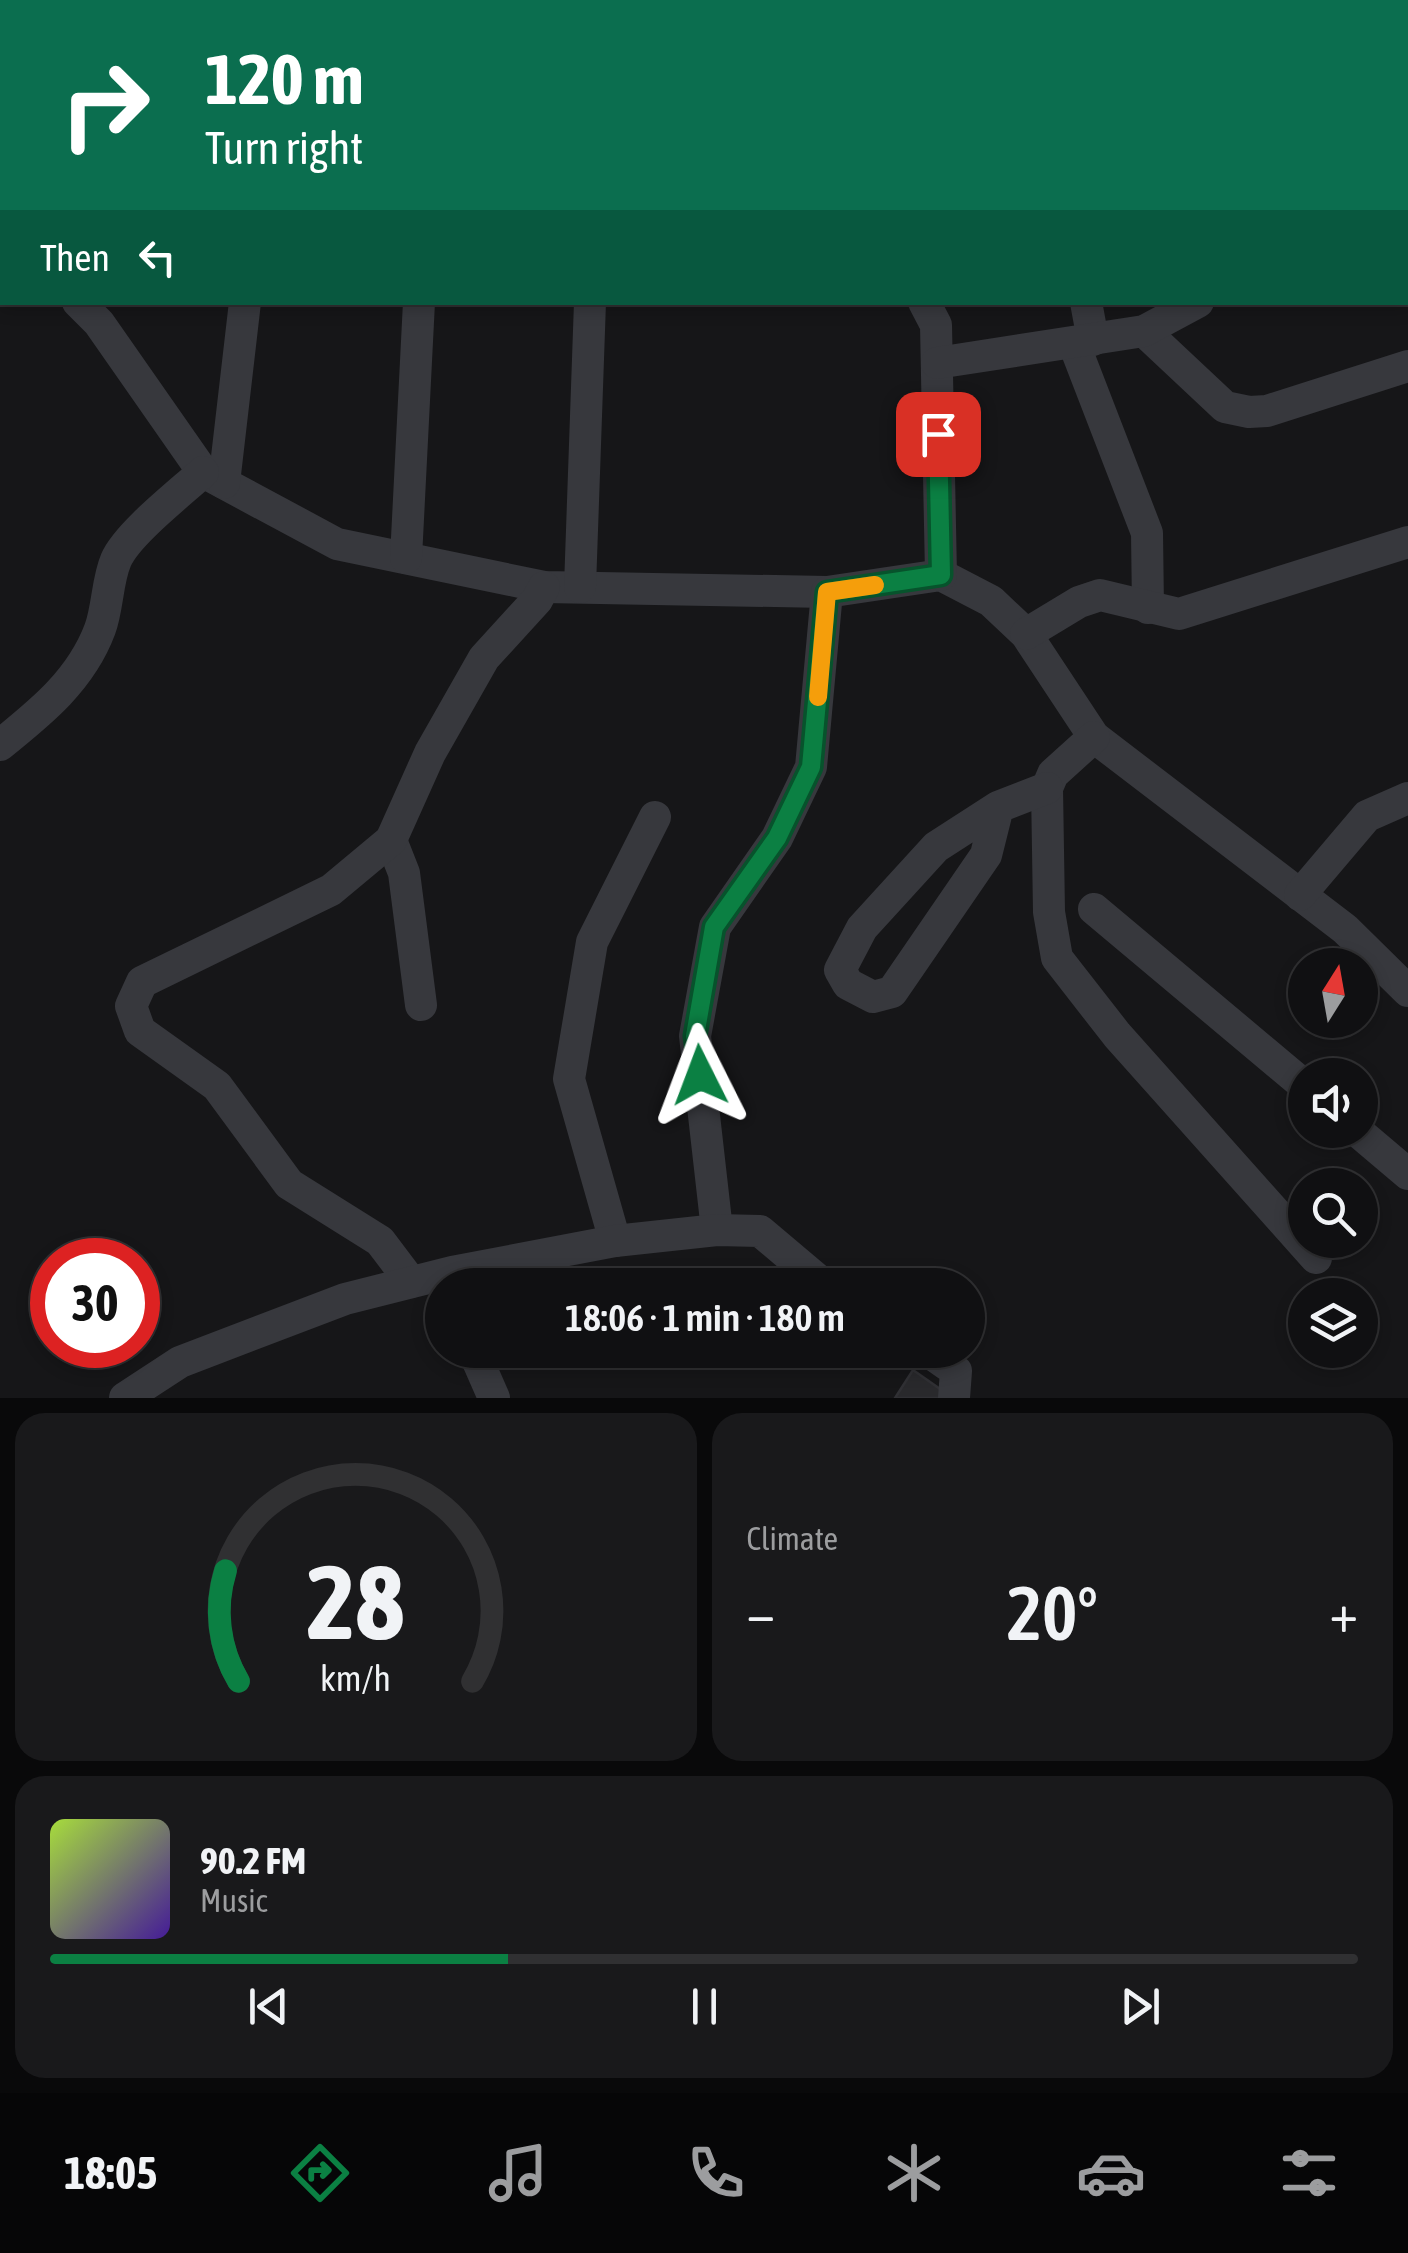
<!DOCTYPE html>
<meta charset="utf-8">
<style>
body{margin:0;font-family:"Asap Condensed",sans-serif;background:#19191b;color:#f1f3f6;height:100vh;display:flex;flex-direction:column;font-size:38px;white-space:nowrap}
*{box-sizing:border-box;margin:0}
p{font-size:32px;color:#9c9d9f}
.icon{flex:none;width:55px;height:55px;fill:none;stroke:currentColor;stroke-width:2;stroke-linecap:round;stroke-linejoin:round}
.map{position:relative;height:1398px;overflow:hidden}
.side{display:flex;flex-direction:column;gap:15px;padding:15px;background:#09090a;flex:1}
.side>*{flex:none}
.top-card{position:absolute;left:0px;top:0px;width:1410px;height:305px;box-shadow:0 5px 15px #0003,0 0 0 2px #303032;background:#0b6e4f;color:#fff;overflow:hidden}
.needle{width:65px;rotate:11deg}
.controls{position:absolute;left:1288px;top:948px;display:grid;gap:20px}
.controls a{display:grid;place-items:center;width:90px;height:90px;border-radius:50%;background:#101012;box-shadow:0 5px 15px #0003,0 0 0 2px #303032;font-size:50px}
.speed{position:absolute;left:30px;top:1238px;display:flex;gap:20px;font-size:50px;font-weight:700;text-align:center}
.speed>*{display:grid;place-content:center;width:130px;height:130px;border-radius:50%;background:#101012;box-shadow:0 5px 15px #0003,0 0 0 2px #303032;line-height:1}
.speed .limit{border:15px solid #d22;background:#fff;color:#111}
.pin{position:absolute;display:grid;place-items:center;width:85px;height:85px;color:#fff;margin:-42px;border-radius:20px;box-shadow:0 5px 15px #0006}
.me{position:absolute;width:110px;margin:-55px;rotate:357deg;stroke-linejoin:round;filter:drop-shadow(0 0 8px #0008)}
.turn{display:flex;align-items:center;gap:35px;height:210px;padding:0 40px;font-size:45px}
.turn .icon{width:130px;height:130px;stroke-width:2.5}
.turn b{display:block;font-size:70px;line-height:85px}
.then{display:flex;align-items:center;height:95px;padding:0 40px;background:#0003;gap:20px;font-size:38px}
.big{font-size:75px;font-weight:600;line-height:1.1}
.side .tile{flex:1;display:flex;flex-direction:column;justify-content:center;gap:15px;min-width:0;padding:0 35px;border-radius:30px;background:#19191b}
.side .dial{align-items:center;gap:0}
.dial svg{height:260px;overflow:visible;fill:none;stroke:#303032;stroke-width:7;stroke-linecap:round;text-anchor:middle}
.dial text{fill:#f1f3f6;stroke:none}
.song{display:flex;align-items:center;gap:30px}
.cover{width:120px;height:120px;border-radius:15px;background:linear-gradient(135deg,hsl(80 70% 55%),hsl(260 70% 35%))}
.played{height:10px;border-radius:5px;background:linear-gradient(90deg,#0b8043 35%,#303032 35%)}
.keys{display:flex;justify-content:space-around;direction:ltr}
.heat{display:flex;justify-content:space-between;align-items:center;font-size:55px;direction:ltr}
.side .tiles{flex:1;display:grid;gap:15px;grid-template-columns:1fr 1fr}
.tile:last-child{grid-column:span 2}
.trip{position:absolute;left:425px;top:1268px;width:560px;height:100px;border-radius:50px;background:#101012;box-shadow:0 5px 15px #0003,0 0 0 2px #303032;font-weight:600;line-height:100px;text-align:center}
.menu{display:flex;height:160px;justify-content:space-around;align-items:center;background:#060607;color:#9c9d9f}
.menu .icon{width:70px;height:70px}
.menu .selected{color:#0b8043}
.menu b{font-size:45px;color:#f1f3f6}
.map>svg:first-child{display:block}
.lines{fill:none;stroke-linecap:round;stroke-linejoin:round}
.stream{stroke:#2c353c;stroke-width:9}
.building{fill:#29292c;stroke:#303034;stroke-width:2.5}
.minor{stroke:#37383d;stroke-width:32}
.route-casing{stroke:#07532c;stroke-width:25}
.route{stroke:#0b8043;stroke-width:18}
.slow{stroke:#f59e0b;stroke-width:18}
</style>
<div class="map">
<svg width="1408" height="1398" viewBox="0 0 1408 1398">
<rect width="100%" height="100%" fill="#161618"/>
<g class="lines">
<g class="stream">
<path d="M 225,0 L 241,2"/>
<path d="M 792,0 L 793,2"/>
<path d="M 968,0 L 971,2"/>
<path d="M 1329,0 L 1329,2"/>
<path d="M 362,2 L 364,0"/>
<path d="M 896,2 L 897,0"/>
<path d="M 1099,2 L 1100,0"/>
</g>
</g>
<path class="building" d="M 913,1370 L 950,1396 L 949,1398 L 895,1398 Z"/>
<g class="lines">
<g class="minor">
<path d="M 675,0 L 676,2"/>
<path d="M 604,2 L 605,0"/>
<path d="M 0,235 L 2,237"/>
<path d="M 78,302 L 99,323 L 203,472 L 337,544 L 544,587 L 827,592 L 941,575 L 991,601 L 1026,634 L 1094,737 L 1345,929 L 1408,991"/>
<path d="M 924,302 L 936,325 L 941,575"/>
<path d="M 1086,302 L 1093,340"/>
<path d="M 1144,331 L 1225,407 L 1249,412 L 1267,411 L 1408,366"/>
<path d="M 1074,344 L 1147,533 L 1148,608"/>
<path d="M 937,363 L 1144,331 L 1198,302"/>
<path d="M 224,483 L 245,302"/>
<path d="M 406,558 L 419,302"/>
<path d="M 580,587 L 590,302"/>
<path d="M 1026,634 L 1079,602 L 1100,595 L 1179,614 L 1408,542"/>
<path d="M 1094,737 L 1053,774 L 1047,788 L 1049,912 L 1057,958 L 1117,1035 L 1316,1258"/>
<path d="M 0,745 C 41,712 81,680 100,629 C 108,607 107,581 116,560 C 127,534 180,493 203,472"/>
<path d="M 998,807 L 986,855 L 892,992 L 873,997 L 848,984 L 840,970 L 862,928 L 936,847 L 998,807 L 1047,788"/>
<path d="M 391,840 L 404,873 L 421,1005"/>
<path d="M 1300,895 L 1367,816 L 1408,798"/>
<path d="M 1094,909 L 1305,1086"/>
<path d="M 1356,1130 L 1408,1174"/>
<path d="M 717,1230 L 695,1036 L 715,927 L 777,838 L 811,767 L 827,592"/>
<path d="M 615,1241 L 569,1079 L 592,942 L 655,817"/>
<path d="M 411,1282 L 380,1241 L 289,1184 L 217,1086 L 140,1031 L 131,1006 L 142,982 L 331,890 L 391,840 L 430,753 L 484,658 L 537,600 L 544,587"/>
<path d="M 473,1350 L 494,1398"/>
<path d="M 926,1350 L 956,1371 L 954,1398"/>
<path d="M 125,1398 L 180,1362 L 345,1299 L 452,1272 L 615,1241 L 717,1230 L 760,1231 L 824,1285"/>
</g>
</g>
<g class="lines">
<g class="route-casing">
<path id="route" d="M 700,1075 L 695,1036 L 714,927 L 777,838 L 811,767 L 827,592 L 941,575 L 938,434"/>
</g>
<use href="#route" class="route"/>
<path class="slow" d="M 818,697 L 827,592 L 875,585"/>
</g>
</svg>
<div class="controls">
<a><svg class="needle" viewBox="-14 -14 28 28"><path d="M0-13l5 13h-10z" fill="#e53935"/><path d="M0 13l5-13h-10z" fill="#9c9d9f"/></svg></a>
<a><svg class="icon" aria-label="sound" viewBox="0 0 24 24"><path d="M4 9h4l5-4v14l-5-4H4zM17 9q2 3 0 6"/></svg></a>
<a><svg class="icon" aria-label="search" viewBox="0 0 24 24"><circle cx="10" cy="10" r="6"/><path d="M15 15l6 6"/></svg></a>
<a><svg class="icon" aria-label="layers" viewBox="0 0 24 24"><path d="M12 4l9 5-9 5-9-5zM3 14l9 5 9-5"/></svg></a>
</div>
<div class="speed"><div class="limit">30</div></div>
<div class="pin" style="left:938px;top:434px;background:#d93025"><svg class="icon" aria-label="arrive" viewBox="0 0 24 24"><path d="M6 21V4h12l-3 4 3 4H6"/></svg></div>
<svg class="me" style="left:700px;top:1075px" viewBox="-20 -20 40 40"><path d="M0-17L14 15 0 8-14 15z" fill="#0b8043" stroke="#fff" stroke-width="4"/></svg>
<div class="trip">18:06 · 1 min · 180 m</div>
<div class="top-card">
<div class="turn"><svg class="icon" aria-label="right" viewBox="0 0 24 24"><path d="M7 20v-9h11M14 6l5 5-5 5"/></svg><div><b>120 m</b>Turn right</div></div>
<div class="then">Then<svg class="icon" aria-label="left" viewBox="0 0 24 24"><path d="M17 20v-9H6M10 6l-5 5 5 5"/></svg></div>
</div>
</div>
<section class="side">
<div class="tiles">
<div class="tile dial"><svg viewBox="0 0 100 80">
<path d="M14 69A42 42 0 1 1 86 69"/>
<path d="M14 69A42 42 0 0 1 10 35" stroke="#0b8043"/>
<text x="50" y="56" font-size="32" font-weight="700">28</text>
<text x="50" y="72" font-size="11">km/h</text>
</svg></div>
<div class="tile"><p>Climate</p>
<div class="heat"><a>−</a><b class="big">20°</b><a>+</a></div>
</div>
<div class="tile">
<div class="song"><i class="cover"></i><div><b>90.2 FM</b><p>Music</p></div></div>
<div class="played"></div>
<div class="keys"><svg class="icon" aria-label="previous" viewBox="0 0 24 24"><path d="M18 5L8 12l10 7zM5 5v14"/></svg><svg class="icon" aria-label="pause" viewBox="0 0 24 24"><path d="M8 5v14M16 5v14"/></svg><svg class="icon" aria-label="next" viewBox="0 0 24 24"><path d="M6 5l10 7-10 7zM19 5v14"/></svg></div>
</div>
</div>
</section>
<nav class="menu">
<b>18:05</b>
<svg class="icon selected" aria-label="directions" viewBox="0 0 24 24"><path d="M12 3l9 9-9 9-9-9zM9 14v-3h6M13 9l2 2-2 2"/></svg>
<svg class="icon" aria-label="music" viewBox="0 0 24 24"><path d="M9 18V5l10-2v13"/><circle cx="6" cy="18" r="3"/><circle cx="16" cy="16" r="3"/></svg>
<svg class="icon" aria-label="phone" viewBox="0 0 24 24"><path d="M5 4h4l2 5-3 2q2 4 5 5l2-3 5 2v4C11 20 4 13 5 4z"/></svg>
<svg class="icon" aria-label="climate" viewBox="0 0 24 24"><path d="M12 3v18M4 7l16 10M4 17L20 7"/></svg>
<svg class="icon" aria-label="car" viewBox="0 0 24 24"><path d="M5 17H2v-5l4-1 3-4h7l3 4 3 1v5h-3M9 17h6M6 11h13"/><circle cx="7" cy="17" r="2"/><circle cx="17" cy="17" r="2"/></svg>
<svg class="icon" aria-label="filters" viewBox="0 0 24 24"><path d="M4 7h16M4 17h16"/><circle cx="9" cy="7" r="2"/><circle cx="15" cy="17" r="2"/></svg>
</nav>
